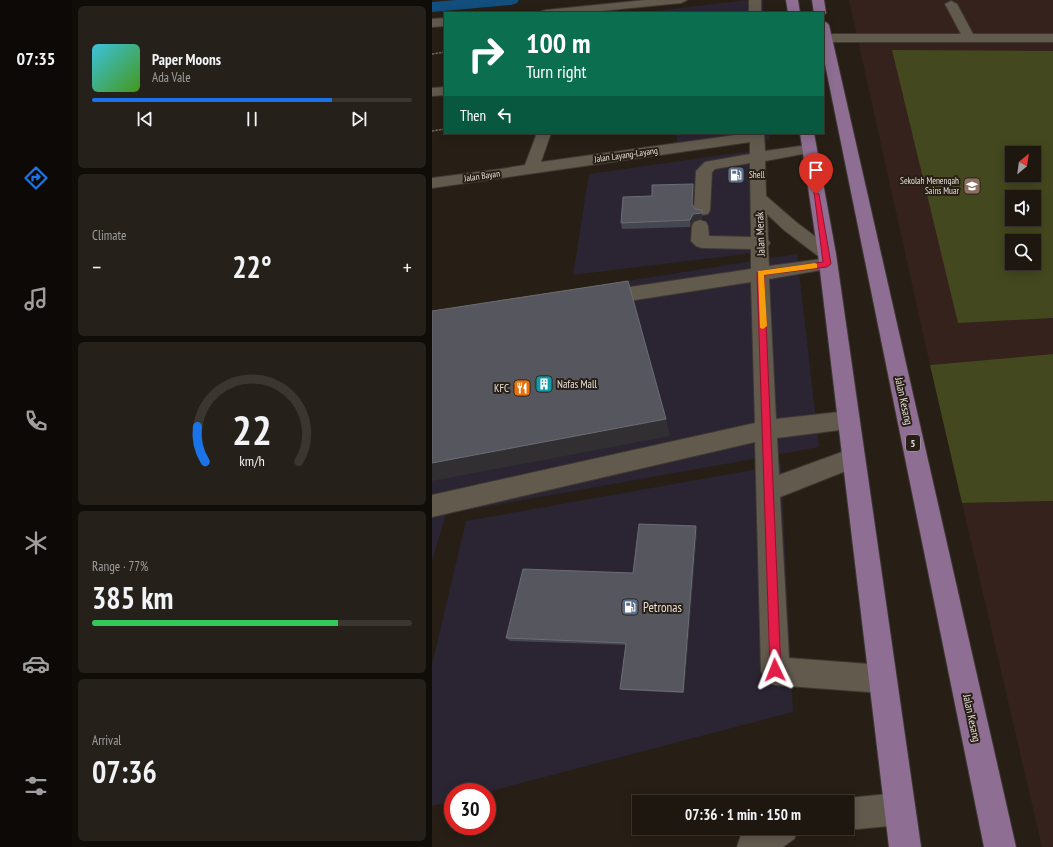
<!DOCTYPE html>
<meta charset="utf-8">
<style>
body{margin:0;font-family:"PT Sans Narrow",sans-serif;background:#252019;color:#f1f3f6;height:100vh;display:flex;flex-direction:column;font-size:15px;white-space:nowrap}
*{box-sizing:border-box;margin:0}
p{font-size:13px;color:#a09f9f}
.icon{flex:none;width:22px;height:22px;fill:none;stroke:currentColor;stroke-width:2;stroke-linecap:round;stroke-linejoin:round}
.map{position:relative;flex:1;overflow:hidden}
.details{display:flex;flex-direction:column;gap:6px;padding:6px;background:#100d09;width:360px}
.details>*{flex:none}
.guide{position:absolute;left:12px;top:12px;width:380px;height:122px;border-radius:0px;box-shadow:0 2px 10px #0003,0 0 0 1px #3b3630;background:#0b6e4f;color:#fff;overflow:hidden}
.needle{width:26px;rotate:29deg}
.fabs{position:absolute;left:573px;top:146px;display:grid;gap:8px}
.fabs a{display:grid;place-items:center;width:36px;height:36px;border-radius:0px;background:#1d1710;box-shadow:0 2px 10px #0003,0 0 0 1px #3b3630;font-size:20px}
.speed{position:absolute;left:12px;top:783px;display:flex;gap:8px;font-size:20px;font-weight:700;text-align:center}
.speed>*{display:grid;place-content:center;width:52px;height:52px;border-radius:50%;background:#1d1710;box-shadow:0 2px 10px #0003,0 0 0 1px #3b3630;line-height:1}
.speed .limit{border:6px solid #d22;background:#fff;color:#111}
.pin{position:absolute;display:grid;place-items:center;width:34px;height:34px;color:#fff;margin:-41px -17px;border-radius:50% 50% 50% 0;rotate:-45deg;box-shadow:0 0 4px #0007}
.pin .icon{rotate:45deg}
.me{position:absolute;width:44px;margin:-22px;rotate:358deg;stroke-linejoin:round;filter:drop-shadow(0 0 3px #0008)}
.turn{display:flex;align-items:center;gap:14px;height:84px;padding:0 16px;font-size:18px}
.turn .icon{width:52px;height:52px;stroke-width:2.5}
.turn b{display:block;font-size:28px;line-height:34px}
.then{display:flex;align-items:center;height:38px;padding:0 16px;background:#0003;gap:8px;font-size:15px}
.big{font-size:30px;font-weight:800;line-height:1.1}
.details .widget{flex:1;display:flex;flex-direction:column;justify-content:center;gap:6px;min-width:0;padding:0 14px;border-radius:6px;background:#252019}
.details .dial{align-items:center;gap:0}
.dial svg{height:104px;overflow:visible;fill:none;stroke:#3b3630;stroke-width:7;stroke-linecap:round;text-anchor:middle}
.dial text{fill:#f1f3f6;stroke:none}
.song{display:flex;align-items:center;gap:12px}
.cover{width:48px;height:48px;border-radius:6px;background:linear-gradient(135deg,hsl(190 70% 55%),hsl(100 70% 35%))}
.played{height:4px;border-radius:2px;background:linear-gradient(90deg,#1a73e8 75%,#3b3630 75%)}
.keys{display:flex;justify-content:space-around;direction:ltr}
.heat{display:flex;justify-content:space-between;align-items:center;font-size:22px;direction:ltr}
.charge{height:6px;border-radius:3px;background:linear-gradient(90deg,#34c759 77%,#3b3630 0)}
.trip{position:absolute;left:200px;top:795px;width:222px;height:40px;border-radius:0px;background:#1d1710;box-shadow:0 2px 10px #0003,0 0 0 1px #3b3630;font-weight:800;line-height:40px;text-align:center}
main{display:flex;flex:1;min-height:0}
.menu{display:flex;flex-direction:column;width:72px;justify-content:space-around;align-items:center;background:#0c0906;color:#a09f9f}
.menu .icon{width:28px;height:28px}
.menu .selected{color:#1a73e8}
.menu b{font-size:18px;color:#f1f3f6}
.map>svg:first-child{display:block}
.commercial{fill:#2b2433}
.education{fill:#35221d;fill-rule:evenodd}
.green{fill:#44481e;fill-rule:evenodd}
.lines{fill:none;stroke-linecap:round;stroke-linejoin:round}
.canal{fill:#124e7e;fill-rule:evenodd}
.minor-casing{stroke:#3f3932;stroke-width:2}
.major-casing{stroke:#3f3932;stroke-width:2}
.path{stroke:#726a62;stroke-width:1.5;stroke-dasharray:2.5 1;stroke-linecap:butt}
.minor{fill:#635a4e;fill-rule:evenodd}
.major{fill:#8f6e94;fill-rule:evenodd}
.wall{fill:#444650}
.shaded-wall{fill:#312f32}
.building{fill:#56565f;stroke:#6c6c73}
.route{fill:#e11d48;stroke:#92132f}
.slow{fill:#f59e0b}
.labels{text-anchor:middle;stroke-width:4;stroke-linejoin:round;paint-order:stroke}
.far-street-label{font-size:9px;fill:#e7e1db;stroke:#271f15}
.far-poi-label{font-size:9px;fill:#e7e1db;stroke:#271f15;text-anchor:start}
.shield{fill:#271f15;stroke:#ada7a0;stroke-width:1}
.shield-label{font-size:10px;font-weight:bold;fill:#e7e1db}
.street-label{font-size:11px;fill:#e7e1db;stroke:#271f15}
.poi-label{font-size:11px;fill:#e7e1db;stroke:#271f15;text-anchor:start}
.near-poi-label{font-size:13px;fill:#e7e1db;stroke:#271f15;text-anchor:start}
</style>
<main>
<nav class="menu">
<b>07:35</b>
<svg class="icon selected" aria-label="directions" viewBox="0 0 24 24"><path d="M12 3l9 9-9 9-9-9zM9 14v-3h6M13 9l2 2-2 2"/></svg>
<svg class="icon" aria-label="music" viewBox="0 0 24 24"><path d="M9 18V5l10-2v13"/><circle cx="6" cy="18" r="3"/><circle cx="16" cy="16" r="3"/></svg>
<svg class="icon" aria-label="phone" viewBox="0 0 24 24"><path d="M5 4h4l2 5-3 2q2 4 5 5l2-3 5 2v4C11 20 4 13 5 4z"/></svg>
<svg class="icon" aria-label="climate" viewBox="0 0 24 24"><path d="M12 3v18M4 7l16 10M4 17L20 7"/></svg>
<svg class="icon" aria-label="car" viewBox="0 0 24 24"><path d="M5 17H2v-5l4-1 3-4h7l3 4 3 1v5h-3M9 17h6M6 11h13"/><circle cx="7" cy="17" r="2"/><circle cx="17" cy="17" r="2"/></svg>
<svg class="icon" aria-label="filters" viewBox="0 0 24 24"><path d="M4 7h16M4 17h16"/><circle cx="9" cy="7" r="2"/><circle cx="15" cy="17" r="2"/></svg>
</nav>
<section class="details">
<div class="widget">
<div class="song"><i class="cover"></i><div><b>Paper Moons</b><p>Ada Vale</p></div></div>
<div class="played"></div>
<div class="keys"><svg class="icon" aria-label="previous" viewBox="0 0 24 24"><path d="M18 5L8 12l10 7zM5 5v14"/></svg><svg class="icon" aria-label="pause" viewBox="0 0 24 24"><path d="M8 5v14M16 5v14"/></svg><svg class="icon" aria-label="next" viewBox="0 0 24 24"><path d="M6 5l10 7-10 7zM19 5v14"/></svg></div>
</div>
<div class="widget"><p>Climate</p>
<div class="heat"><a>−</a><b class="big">22°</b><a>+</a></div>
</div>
<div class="widget dial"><svg viewBox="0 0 100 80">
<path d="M14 69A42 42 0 1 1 86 69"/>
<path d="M14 69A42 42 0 0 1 8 42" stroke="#1a73e8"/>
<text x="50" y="56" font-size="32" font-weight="700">22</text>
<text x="50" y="72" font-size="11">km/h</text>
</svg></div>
<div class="widget"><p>Range · 77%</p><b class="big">385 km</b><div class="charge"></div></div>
<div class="widget"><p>Arrival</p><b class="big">07:36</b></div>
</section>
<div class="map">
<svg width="621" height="847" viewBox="0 0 621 847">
<rect width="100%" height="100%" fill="#271f15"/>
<g class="commercial">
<path d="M 317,0 L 331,0 L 332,13 L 204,13 Z"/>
<path d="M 245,133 L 337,133 L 338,139 L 244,152 Z"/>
<path d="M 332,149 L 337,251 L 141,275 L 157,174 Z"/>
<path d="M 365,254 L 387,447 L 14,514 L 0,561 L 0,312 Z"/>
<path d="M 349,465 L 361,712 L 55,792 L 21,792 L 21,801 L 0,806 L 0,665 L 34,521 Z"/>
</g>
<g class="education">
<path d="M 417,0 L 621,0 L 621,354 L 498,365 ZM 580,153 L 602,153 L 602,175 L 580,175 ZM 580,197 L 602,197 L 602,219 L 580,219 ZM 580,241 L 602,241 L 602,263 L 580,263 Z"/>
<path d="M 621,501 L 621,847 L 610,847 L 530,503 Z"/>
</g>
<g class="green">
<path d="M 460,50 L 621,51 L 621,318 L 526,323 ZM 580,153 L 602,153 L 602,175 L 580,175 ZM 580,197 L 602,197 L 602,219 L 580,219 ZM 580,241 L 602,241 L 602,263 L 580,263 Z"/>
<path d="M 621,354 L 621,501 L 530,503 L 498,365 Z"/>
</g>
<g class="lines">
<path class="canal" d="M 24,0 L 87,0 L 85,3 L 79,5 L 0,12 L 0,2 Z"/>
<g class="minor-casing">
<g id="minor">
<path d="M 214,0 L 255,0 L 249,3 L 149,13 L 108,13 L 110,11 L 114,10 Z"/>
<rect x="317" y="0" width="12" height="13"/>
<path d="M 519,1 L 525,4 L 541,34 L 621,34 L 621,42 L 391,42 L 391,34 L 529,34 L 513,4 Z"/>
<path d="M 13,18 L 13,26 L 0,27 L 0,19 Z"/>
<path d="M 13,87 L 13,95 L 0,96 L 0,88 Z"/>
<path d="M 105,133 L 119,133 L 109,162 L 318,133 L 332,133 L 333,151 L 376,145 L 381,146 L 383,149 L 381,152 L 376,153 L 333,161 L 334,196 L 364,222 L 401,250 L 404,254 L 401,258 L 399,259 L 401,260 L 404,264 L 401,268 L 337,279 L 344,419 L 416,411 L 424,413 L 427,420 L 424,427 L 416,429 L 345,438 L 347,475 L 421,448 L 429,451 L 432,458 L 429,465 L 348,497 L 357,658 L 450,665 L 460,669 L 464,679 L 460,689 L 450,693 L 343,685 L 333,681 L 329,671 L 323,442 L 0,517 L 0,495 L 323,423 L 319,282 L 171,305 L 164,303 L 162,298 L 164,293 L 171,291 L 319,269 L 319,249 L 270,248 L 264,246 L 259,241 L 260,226 L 262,222 L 268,220 L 274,222 L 276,226 L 277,236 L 319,237 L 318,163 L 283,169 L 280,172 L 278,210 L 276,214 L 270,215 L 264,214 L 262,210 L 264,171 L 273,162 L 318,154 L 318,142 L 0,188 L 0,178 L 69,169 L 93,165 ZM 335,214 L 352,230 L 390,259 L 337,266 L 336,246 L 338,243 L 336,240 Z"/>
<path d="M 467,793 L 478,798 L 483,809 L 478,820 L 467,825 L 415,830 L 410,828 L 415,828 L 415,802 L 405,802 L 415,798 Z"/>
<path d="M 321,828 L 367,828 L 362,839 L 351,847 L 305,847 L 309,835 Z"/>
</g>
</g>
<g class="major-casing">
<g id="major">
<path d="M 354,0 L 366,0 L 368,13 L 356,13 Z"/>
<path d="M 380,0 L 392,0 L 394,13 L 392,15 L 391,13 L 382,13 Z"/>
<path d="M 391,21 L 395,23 L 397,25 L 584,847 L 552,847 L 391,54 Z"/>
<path d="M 368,133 L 382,133 L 404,254 L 489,847 L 457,847 L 386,254 Z"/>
</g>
</g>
<g class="path">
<path d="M 0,54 L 13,52"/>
<path d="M 0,131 L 13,129"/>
</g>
<use href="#minor" class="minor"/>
<use href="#major" class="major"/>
</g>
<g class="wall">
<path d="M 261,184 L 262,191 L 261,205 L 263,209 L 270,210 L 270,219 L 262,221 L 258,227 L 190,229 L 189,223 L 220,196 Z"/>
<path d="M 265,530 L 252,693 L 191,690 L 188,689 L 194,645 L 78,641 L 74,638 L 201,573 Z"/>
</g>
<g class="shaded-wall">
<path d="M 261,184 L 262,191 L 261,211 L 260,204 Z"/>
<path d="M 270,213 L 270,219 L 262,221 L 258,227 L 258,220 L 261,214 Z"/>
<path d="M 234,419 L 238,436 L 0,481 L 0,463 Z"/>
<path d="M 264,526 L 265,530 L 252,693 L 251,692 Z"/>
</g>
<g class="building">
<path d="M 261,184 L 260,204 L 263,209 L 270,210 L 270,213 L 261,214 L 258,220 L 189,223 L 191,197 L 220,196 L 220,185 Z"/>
<path d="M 196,281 L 234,419 L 0,463 L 0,311 Z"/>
<path d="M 207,524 L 264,526 L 251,692 L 188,689 L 194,643 L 74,638 L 91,569 L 201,573 Z"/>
</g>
<path class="route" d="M 382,192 L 387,194 L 399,264 L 395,267 L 332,275 L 349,670 L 348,675 L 343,676 L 339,675 L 338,670 L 325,273 L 328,271 L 391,262 Z"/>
<path class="slow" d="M 383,263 L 385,264 L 385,268 L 332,275 L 335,326 L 331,329 L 328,328 L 326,271 Z"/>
<defs>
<g id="fuel-square" transform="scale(0.9)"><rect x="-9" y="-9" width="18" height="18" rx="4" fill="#5c6f8a" stroke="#271f15"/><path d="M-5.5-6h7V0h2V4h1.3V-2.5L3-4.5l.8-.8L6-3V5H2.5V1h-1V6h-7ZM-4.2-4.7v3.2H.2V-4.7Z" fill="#fff"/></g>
<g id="school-square" transform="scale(0.9)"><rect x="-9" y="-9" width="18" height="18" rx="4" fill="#8d6e63" stroke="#271f15"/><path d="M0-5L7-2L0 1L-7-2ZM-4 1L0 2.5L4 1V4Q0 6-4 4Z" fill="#fff"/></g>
<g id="building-square" transform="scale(0.9)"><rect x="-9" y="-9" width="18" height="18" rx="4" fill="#0f9aa8" stroke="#271f15"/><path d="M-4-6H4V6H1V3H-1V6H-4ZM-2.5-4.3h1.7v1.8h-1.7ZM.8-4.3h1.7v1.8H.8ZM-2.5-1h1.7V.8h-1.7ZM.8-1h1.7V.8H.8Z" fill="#fff"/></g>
<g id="restaurant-square" transform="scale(0.9)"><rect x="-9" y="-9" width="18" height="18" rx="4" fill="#e8710a" stroke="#271f15"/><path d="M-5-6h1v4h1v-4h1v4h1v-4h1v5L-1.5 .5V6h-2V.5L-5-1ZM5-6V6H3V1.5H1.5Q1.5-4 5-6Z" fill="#fff"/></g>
</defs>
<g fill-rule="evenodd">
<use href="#fuel-square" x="304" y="175"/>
<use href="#school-square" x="540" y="186"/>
<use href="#building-square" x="112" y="384"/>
<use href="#restaurant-square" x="90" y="388"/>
<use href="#fuel-square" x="198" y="607"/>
</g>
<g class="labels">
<g class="far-street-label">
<text transform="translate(194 155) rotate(-8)" y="3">Jalan Layang-Layang</text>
<text transform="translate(50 176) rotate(-8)" y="3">Jalan Bayan</text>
</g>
<g class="far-poi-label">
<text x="317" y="178">Shell</text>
<text x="527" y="184" text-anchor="end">Sekolah Menengah<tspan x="527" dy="10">Sains Muar</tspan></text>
</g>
<rect class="shield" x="474" y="435" width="14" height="16" rx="3"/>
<g class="shield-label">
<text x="481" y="447">5</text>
</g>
<g class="street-label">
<text transform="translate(328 234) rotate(-92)" y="4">Jalan Merak</text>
<text transform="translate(472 401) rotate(78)" y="4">Jalan Kesang</text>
<text transform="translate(540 718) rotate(78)" y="4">Jalan Kesang</text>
</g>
<g class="poi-label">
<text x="125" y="388">Nafas Mall</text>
<text x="77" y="392" text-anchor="end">KFC</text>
</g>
<g class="near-poi-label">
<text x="211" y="612">Petronas</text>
</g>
</g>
</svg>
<div class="fabs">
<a><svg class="needle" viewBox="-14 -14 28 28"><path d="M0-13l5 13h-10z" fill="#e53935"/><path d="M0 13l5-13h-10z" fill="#a09f9f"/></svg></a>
<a><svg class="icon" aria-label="sound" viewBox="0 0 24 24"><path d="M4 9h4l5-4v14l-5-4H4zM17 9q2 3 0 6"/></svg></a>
<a><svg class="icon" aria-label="search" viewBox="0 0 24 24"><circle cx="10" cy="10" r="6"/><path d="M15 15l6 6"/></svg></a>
</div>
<div class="speed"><div class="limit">30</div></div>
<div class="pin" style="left:384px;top:194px;background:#d93025"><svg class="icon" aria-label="arrive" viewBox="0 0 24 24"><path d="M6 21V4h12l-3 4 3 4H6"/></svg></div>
<svg class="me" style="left:343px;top:670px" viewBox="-20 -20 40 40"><path d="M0-17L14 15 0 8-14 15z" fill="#e11d48" stroke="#fff" stroke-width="4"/></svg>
<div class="trip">07:36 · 1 min · 150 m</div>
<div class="guide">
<div class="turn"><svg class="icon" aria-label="right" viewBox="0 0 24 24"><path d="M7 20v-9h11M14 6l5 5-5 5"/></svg><div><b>100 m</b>Turn right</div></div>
<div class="then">Then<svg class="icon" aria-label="left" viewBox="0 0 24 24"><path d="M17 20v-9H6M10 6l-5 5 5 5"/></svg></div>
</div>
</div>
</main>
